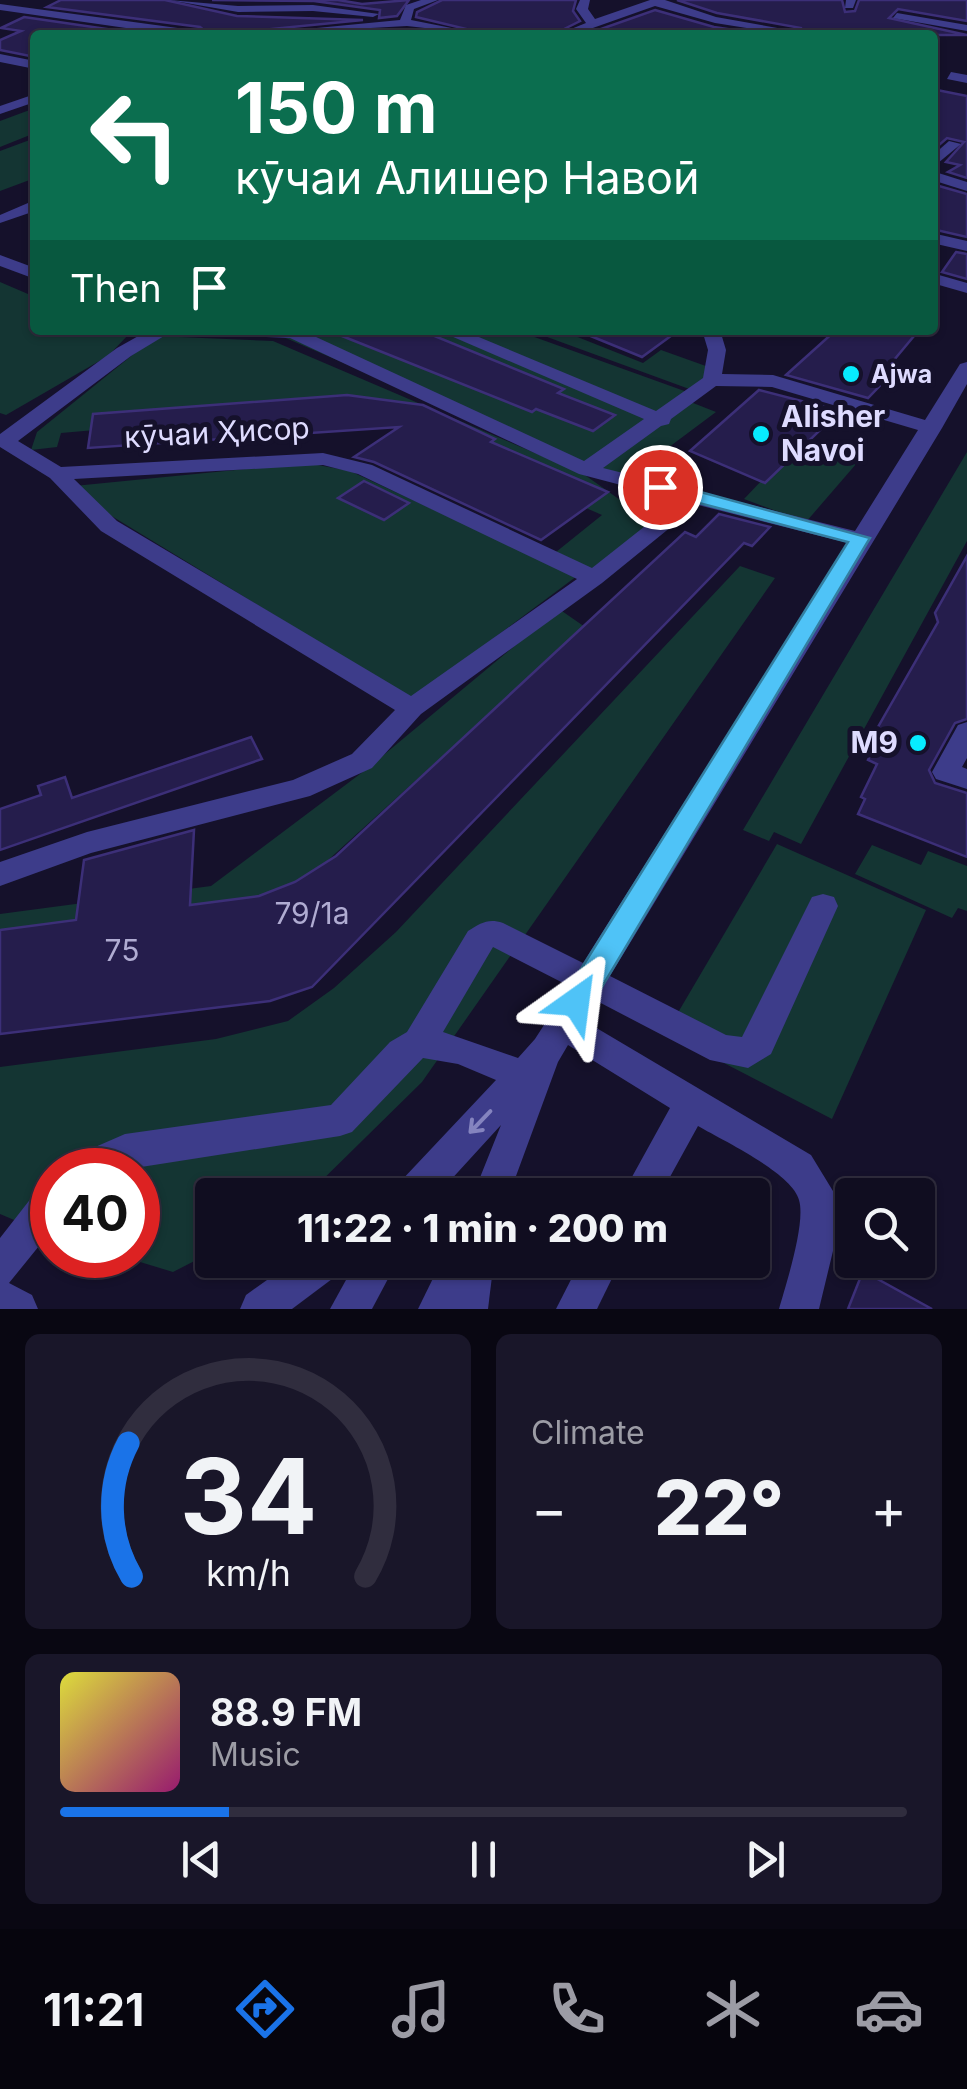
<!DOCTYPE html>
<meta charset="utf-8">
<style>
body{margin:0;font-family:Inter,sans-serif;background:#191629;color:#f1f3f6;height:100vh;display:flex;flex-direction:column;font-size:38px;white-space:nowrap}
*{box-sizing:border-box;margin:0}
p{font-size:32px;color:#9c9ca5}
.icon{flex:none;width:55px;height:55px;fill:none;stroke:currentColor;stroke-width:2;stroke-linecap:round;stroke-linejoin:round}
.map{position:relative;height:1309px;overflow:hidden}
.side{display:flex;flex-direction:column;gap:25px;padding:25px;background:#090712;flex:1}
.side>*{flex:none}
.hud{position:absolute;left:30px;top:30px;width:908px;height:305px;border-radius:10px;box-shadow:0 2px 8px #0004,0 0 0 2px #302d3e;background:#0b6e4f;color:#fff;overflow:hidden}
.buttons{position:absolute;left:835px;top:1178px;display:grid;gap:20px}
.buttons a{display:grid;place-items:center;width:100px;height:100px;border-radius:10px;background:#100d20;box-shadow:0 2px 8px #0004,0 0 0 2px #302d3e;font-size:50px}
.speed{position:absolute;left:30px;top:1148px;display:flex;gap:20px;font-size:50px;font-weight:700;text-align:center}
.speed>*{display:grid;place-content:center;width:130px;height:130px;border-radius:50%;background:#100d20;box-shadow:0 2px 8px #0004,0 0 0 2px #302d3e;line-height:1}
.speed .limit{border:15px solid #d22;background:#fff;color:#111}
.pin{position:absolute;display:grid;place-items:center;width:85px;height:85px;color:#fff;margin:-42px;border:5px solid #fff;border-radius:50%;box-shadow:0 2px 10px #0007}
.me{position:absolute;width:110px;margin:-55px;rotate:31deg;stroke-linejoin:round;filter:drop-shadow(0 0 8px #0008)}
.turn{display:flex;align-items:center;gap:35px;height:210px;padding:0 40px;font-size:45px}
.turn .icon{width:130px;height:130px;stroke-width:2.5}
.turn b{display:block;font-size:70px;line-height:85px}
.then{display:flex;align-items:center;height:95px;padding:0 40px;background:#0003;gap:20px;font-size:38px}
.big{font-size:75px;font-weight:800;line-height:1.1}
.side .widget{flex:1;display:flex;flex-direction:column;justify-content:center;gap:15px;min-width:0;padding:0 35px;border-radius:15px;background:#191629}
.side .dial{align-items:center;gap:0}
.dial svg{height:260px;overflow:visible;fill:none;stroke:#302d3e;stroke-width:7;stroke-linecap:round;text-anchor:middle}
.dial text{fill:#f1f3f6;stroke:none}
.song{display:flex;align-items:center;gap:30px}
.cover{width:120px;height:120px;border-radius:15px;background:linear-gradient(135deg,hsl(60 70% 55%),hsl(320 70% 35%))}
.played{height:10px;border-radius:5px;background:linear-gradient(90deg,#1a73e8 20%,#302d3e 20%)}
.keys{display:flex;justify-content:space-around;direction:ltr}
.heat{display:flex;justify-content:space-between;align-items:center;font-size:55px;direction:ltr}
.side .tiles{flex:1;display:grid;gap:25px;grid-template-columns:1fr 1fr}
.widget:last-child{grid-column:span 2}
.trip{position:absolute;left:195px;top:1178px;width:575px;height:100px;border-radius:10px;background:#100d20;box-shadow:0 2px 8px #0004,0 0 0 2px #302d3e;font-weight:800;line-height:100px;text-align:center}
.menu{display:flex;height:160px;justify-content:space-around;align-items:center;background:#06050d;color:#9c9ca5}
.menu .icon{width:70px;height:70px}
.menu .selected{color:#1a73e8}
.menu b{font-size:45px;color:#f1f3f6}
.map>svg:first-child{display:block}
.green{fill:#143533}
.building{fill:#251d4c;stroke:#3c2f78;stroke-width:2.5}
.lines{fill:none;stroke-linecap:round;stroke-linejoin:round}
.minor{fill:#3d3c8a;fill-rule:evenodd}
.oneway{stroke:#8584bf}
.route{fill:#4fc3f7;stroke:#337fa1;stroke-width:2.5}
.poi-dot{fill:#07ecff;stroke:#15112b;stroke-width:4}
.labels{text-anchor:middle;stroke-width:10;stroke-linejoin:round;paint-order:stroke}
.far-poi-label{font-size:25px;font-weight:bold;fill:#dedbff;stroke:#15112b;text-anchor:start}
.poi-label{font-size:30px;font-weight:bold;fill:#dedbff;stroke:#15112b;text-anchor:start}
.street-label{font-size:30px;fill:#dedbff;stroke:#15112b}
.near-number-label{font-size:30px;fill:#b0acd2}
</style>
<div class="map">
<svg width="967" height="1309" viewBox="0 0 967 1309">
<rect width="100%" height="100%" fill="#15112b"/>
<g class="green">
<path d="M 35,108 L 35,133 L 0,147 L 0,121 Z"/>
<path d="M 35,138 L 35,178 L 0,191 L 0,151 Z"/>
<path d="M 0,282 L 35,297 L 35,330 L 118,330 L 129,334 L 108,356 L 6,415 L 0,413 Z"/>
<path d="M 293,330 L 515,330 L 690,393 L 586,467 L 281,336 Z"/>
<path d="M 528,330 L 560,330 L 643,363 L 661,350 L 717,370 L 692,390 Z"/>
<path d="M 156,336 L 273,341 L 582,473 L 657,526 L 594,570 L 556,552 L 602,515 L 385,420 L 312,411 L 61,433 L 57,447 L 31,450 L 37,432 Z"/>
<path d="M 688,401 L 716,412 L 645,465 L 675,480 L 650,499 L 590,471 Z"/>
<path d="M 804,436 L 863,456 L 806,522 L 744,499 Z"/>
<path d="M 967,452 L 967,541 L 801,844 L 774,832 L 769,841 L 743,830 Z"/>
<path d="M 307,463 L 350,471 L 577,576 L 412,699 L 64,487 Z"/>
<path d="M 740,566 L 775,578 L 422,1082 L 307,1195 L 212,1195 L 212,1252 L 173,1272 L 117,1255 L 138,1255 L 138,1170 L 52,1170 L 52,1236 L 0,1214 L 0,1067 L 216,1039 L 288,1021 L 334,988 L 396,932 Z"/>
<path d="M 559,609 L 585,627 L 284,900 L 0,961 L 0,914 L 211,886 L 368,768 Z"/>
<path d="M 777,844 L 926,910 L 832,1119 L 666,1033 Z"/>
<path d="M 872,845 L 921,865 L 928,851 L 967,866 L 967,911 L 958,908 L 952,918 L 855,874 Z"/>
</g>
<g class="building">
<path d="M 61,0 L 165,0 L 237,16 L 363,20 L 210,35 L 200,27 L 47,7 Z"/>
<path d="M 212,0 L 338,0 L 362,4 L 409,0 L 397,16 L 379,18 L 380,10 L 314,1 Z"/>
<path d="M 442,0 L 576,0 L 573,11 L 580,21 L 552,35 L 491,35 L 416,17 L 417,12 Z"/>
<path d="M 677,0 L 842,0 L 845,12 L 855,11 L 859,0 L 967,0 L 967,21 L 898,9 L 889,18 L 967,35 L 802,35 L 801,28 L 717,13 Z"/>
<path d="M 655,10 L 714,27 L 767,35 L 584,35 Z"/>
<path d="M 24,17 L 148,35 L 35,32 L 35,57 L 0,50 L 0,40 L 21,31 L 1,28 Z"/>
<path d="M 932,89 L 967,96 L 967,178 L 948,172 L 960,165 L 946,162 L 964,142 L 947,138 L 932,151 Z"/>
<path d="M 932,184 L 967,194 L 967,237 L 932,229 Z"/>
<path d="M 956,252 L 967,254 L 967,279 L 942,272 Z"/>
<path d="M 327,330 L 420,330 L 564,389 L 558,393 L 615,415 L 593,431 L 536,409 L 532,412 Z"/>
<path d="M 576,330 L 679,330 L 642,357 Z"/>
<path d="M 836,330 L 919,330 L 889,366 L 897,368 L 868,398 L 786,375 Z"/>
<path d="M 759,390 L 840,411 L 765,483 L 690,451 Z"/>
<path d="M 347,395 L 423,405 L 495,439 L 491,442 L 608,492 L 541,540 L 374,462 L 354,457 L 399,427 L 88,448 L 93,414 Z"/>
<path d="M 364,481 L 409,503 L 384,520 L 338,498 Z"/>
<path d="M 719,514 L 770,527 L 752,546 L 744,543 L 312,987 L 270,1001 L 0,1034 L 0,930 L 76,920 L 84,860 L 194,830 L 190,905 L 259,896 L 295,882 L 336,856 L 685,532 L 696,537 Z"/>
<path d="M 967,556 L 967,719 L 955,723 L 929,770 L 935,783 L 967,793 L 967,857 L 858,814 L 865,799 L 861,797 L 877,764 L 868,760 L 873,750 L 866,748 L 938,622 L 935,613 Z"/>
<path d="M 251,737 L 262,759 L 0,850 L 0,809 L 41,795 L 38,786 L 65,777 L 72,798 Z"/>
<path d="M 863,1271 L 932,1309 L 848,1309 Z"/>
</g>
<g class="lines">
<g class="minor">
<path d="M 169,0 L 238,6 L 313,5 L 379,14 L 373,17 L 313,11 L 238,12 Z"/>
<path d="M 421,0 L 438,0 L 414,9 L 411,20 L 487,35 L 407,26 L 243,35 L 400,20 L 406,5 Z"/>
<path d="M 580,0 L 590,0 L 588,9 L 595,19 L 650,0 L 665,0 L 716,17 L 800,32 L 791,35 L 715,23 L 655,6 L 573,35 L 556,35 L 586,23 L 576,9 Z"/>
<path d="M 846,0 L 856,0 L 853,8 L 845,8 Z"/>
<path d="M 0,4 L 200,31 L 206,35 L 175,35 L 0,10 Z"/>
<path d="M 897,13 L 967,25 L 967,31 L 893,18 Z"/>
<path d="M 0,54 L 35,61 L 35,69 L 0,62 Z"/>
<path d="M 951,72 L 967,75 L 967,83 L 947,79 Z"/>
<path d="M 35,94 L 35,102 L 0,114 L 0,106 Z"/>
<path d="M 949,141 L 961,144 L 932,168 L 932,156 Z"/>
<path d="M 932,171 L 967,182 L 967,191 L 932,180 Z"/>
<path d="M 35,200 L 35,211 L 0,223 L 0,215 Z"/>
<path d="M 932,233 L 967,241 L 967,251 L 932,243 Z"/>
<path d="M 0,255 L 35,268 L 35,279 L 0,266 Z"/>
<path d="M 932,273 L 967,283 L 967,293 L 932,283 Z"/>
<path d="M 149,330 L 301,330 L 584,461 L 644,419 L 437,330 L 462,330 L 656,411 L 703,378 L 708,350 L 702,330 L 720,330 L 726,350 L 722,374 L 773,375 L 925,420 L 960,364 L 967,362 L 967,384 L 942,428 L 610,976 L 726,1035 L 742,1037 L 812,897 L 823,894 L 834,897 L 838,906 L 771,1054 L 748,1068 L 710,1060 L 595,1000 L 583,1020 L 811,1155 L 836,1196 L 833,1251 L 819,1309 L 779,1309 C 786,1284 806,1223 799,1200 C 792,1173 722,1140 698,1126 L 660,1195 L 622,1195 L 670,1108 L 568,1045 L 558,1062 L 509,1195 L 473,1195 L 501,1125 L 437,1195 L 395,1195 L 400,1182 L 496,1080 L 458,1064 L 423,1058 L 352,1132 L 340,1136 L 122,1170 L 65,1170 L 70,1158 L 125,1134 L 331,1105 L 390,1042 L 407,1032 L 468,931 C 481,923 488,918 503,923 L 583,963 L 848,543 L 698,505 L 602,583 L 421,714 L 372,768 L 310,796 L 91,853 L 0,886 L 0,862 L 87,832 L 293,780 L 352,754 L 395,710 L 101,531 L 50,478 L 0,447 L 0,434 L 117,348 ZM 169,333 L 290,338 L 579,474 L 678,500 L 592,568 L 372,465 L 323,453 L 61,467 L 18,441 L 131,356 ZM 716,386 L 772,387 L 918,430 L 855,531 L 603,468 L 661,426 L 669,424 L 671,419 ZM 323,465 L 358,474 L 577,579 L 411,696 L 117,521 L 74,479 ZM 493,947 L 569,986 L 535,1039 L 518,1058 L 443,1032 Z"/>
<path d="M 967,722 L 967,758 L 962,767 L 967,769 L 967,789 L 936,779 L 932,772 L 958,725 Z"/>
<path d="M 52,1183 L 52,1230 L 9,1283 L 32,1295 L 38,1309 L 0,1309 L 0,1238 L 39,1188 Z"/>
<path d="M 295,1260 L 346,1260 L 340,1273 L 292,1309 L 240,1309 L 246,1295 Z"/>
<path d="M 357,1260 L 398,1260 L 372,1309 L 330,1309 Z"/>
<path d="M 442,1260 L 494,1260 L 488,1309 L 418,1309 Z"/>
<path d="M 581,1260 L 621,1260 L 597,1309 L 556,1309 Z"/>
</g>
</g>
<defs><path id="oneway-shaft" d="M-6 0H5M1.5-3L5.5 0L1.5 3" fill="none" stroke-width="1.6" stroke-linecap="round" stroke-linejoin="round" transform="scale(2.5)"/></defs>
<use class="oneway" href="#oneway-shaft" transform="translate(480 1122) rotate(134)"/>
<path class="route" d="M 660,481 L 870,538 L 587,1012 L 576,1015 L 566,1012 L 561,1002 L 566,993 L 848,542 L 653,491 L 651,487 Z"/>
<g class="poi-dot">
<circle cx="851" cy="374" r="10"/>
<circle cx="761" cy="434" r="10"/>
<circle cx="918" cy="743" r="10"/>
</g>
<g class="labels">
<g class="far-poi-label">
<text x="871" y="383">Ajwa</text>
</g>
<g class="poi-label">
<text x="781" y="427">Alisher<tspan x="781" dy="34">Navoi</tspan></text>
<text x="898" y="753" text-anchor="end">М9</text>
</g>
<g class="street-label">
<text transform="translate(217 433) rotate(-3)" y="10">кӯчаи Ҳисор</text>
</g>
<g class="near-number-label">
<text x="312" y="924">79/1а</text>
<text x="122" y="961">75</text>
</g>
</g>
</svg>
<div class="buttons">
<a><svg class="icon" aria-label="search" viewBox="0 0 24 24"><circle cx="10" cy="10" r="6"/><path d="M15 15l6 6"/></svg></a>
</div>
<div class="speed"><div class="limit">40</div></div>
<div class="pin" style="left:660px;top:487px;background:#d93025"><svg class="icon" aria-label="arrive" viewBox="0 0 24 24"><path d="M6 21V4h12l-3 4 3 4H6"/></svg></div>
<svg class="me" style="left:576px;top:1002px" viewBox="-20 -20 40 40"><path d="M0-17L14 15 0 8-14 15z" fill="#4fc3f7" stroke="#fff" stroke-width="4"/></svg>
<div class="trip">11:22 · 1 min · 200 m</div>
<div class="hud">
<div class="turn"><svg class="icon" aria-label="left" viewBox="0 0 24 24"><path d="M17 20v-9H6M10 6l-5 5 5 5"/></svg><div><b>150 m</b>кӯчаи Алишер Навоӣ</div></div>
<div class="then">Then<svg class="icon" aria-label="arrive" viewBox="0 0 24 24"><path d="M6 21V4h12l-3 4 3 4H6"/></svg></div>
</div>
</div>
<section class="side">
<div class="tiles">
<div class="widget dial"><svg viewBox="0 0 100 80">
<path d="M14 69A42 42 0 1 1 86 69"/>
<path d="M14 69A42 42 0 0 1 13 28" stroke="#1a73e8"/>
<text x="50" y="56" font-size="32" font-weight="700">34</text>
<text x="50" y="72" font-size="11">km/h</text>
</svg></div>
<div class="widget"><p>Climate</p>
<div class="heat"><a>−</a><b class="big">22°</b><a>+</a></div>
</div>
<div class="widget">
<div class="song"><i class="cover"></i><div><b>88.9 FM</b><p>Music</p></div></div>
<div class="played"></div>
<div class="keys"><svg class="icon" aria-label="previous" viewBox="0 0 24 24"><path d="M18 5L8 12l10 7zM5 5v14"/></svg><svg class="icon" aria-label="pause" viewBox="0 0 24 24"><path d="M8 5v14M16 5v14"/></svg><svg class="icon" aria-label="next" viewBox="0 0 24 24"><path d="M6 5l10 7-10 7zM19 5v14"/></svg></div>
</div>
</div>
</section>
<nav class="menu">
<b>11:21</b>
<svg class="icon selected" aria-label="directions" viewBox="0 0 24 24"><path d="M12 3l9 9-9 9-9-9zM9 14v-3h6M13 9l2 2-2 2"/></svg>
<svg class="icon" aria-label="music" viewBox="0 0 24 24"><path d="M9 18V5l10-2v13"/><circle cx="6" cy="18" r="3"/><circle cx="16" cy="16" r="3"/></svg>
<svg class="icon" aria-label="phone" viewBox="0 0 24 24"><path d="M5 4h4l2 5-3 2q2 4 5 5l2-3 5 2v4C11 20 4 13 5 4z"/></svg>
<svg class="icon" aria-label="climate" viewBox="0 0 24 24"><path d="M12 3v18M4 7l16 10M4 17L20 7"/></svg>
<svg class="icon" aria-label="car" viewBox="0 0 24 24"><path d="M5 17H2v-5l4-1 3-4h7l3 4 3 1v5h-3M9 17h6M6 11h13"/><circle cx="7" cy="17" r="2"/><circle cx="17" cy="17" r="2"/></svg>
</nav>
